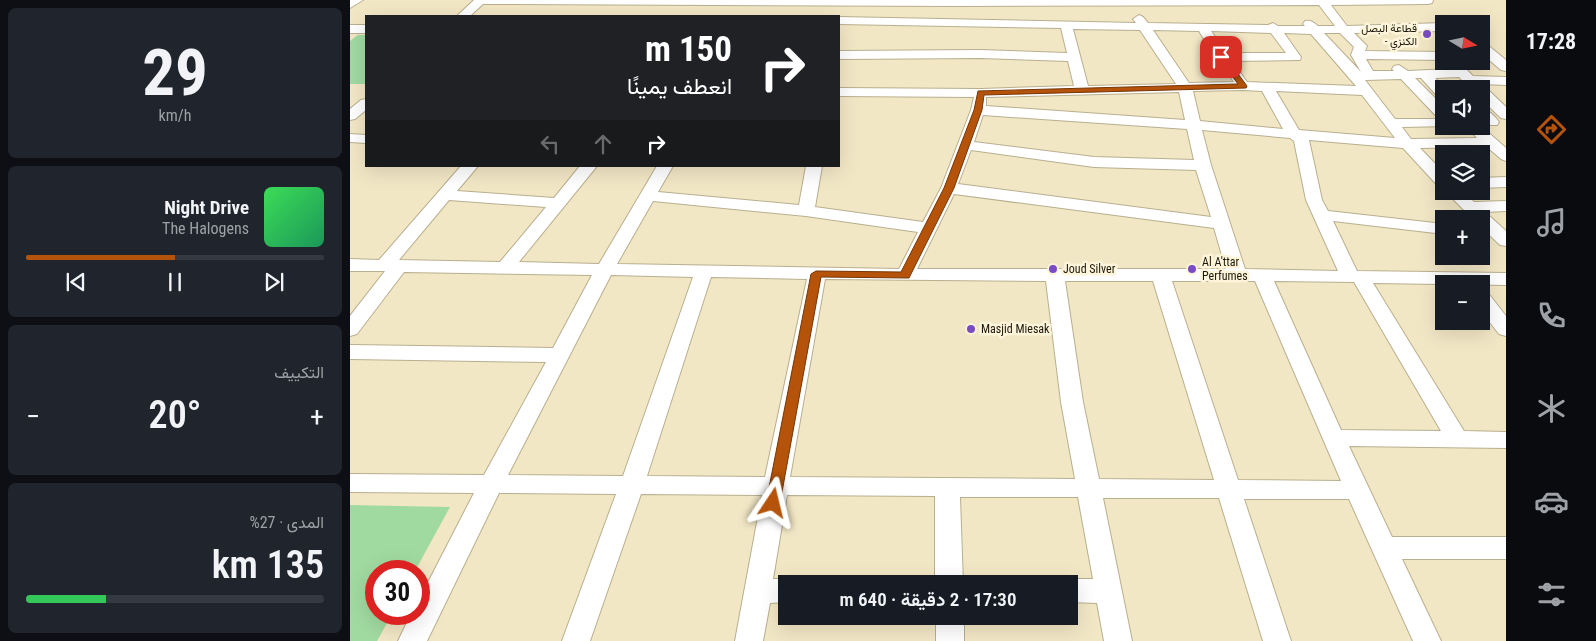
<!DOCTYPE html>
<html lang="ar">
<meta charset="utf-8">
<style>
body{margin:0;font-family:"Roboto Condensed",Vazirmatn,sans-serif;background:#20242c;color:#f1f3f6;direction:rtl;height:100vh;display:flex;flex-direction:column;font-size:19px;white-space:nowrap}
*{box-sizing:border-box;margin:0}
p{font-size:16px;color:#9ea1a6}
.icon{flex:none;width:28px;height:28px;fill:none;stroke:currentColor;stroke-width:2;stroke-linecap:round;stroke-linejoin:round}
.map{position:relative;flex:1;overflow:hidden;direction:ltr}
.panel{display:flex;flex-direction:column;gap:8px;padding:8px;background:#0d0f14;width:350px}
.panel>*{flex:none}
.top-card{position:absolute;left:15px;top:15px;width:475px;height:152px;border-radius:0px;box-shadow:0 5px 20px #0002;direction:rtl;background:#202124;color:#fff;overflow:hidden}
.needle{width:32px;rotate:100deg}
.fabs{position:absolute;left:1085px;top:15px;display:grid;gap:10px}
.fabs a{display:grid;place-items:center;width:55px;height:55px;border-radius:0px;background:#171b24;box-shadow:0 5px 20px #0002;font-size:25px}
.speed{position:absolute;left:15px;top:560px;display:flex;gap:10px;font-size:25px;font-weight:700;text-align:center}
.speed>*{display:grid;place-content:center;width:65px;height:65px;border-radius:50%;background:#171b24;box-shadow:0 5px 20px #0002;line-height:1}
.speed .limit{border:8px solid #d22;background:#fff;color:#111}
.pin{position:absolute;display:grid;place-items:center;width:42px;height:42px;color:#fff;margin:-21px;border-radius:10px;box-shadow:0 2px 8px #0006}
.me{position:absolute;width:55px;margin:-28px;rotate:10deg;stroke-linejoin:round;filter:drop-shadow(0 0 4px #0008)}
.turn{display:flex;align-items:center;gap:18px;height:105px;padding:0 25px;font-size:22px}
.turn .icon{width:65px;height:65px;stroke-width:2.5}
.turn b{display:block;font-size:35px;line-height:42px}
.lanes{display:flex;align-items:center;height:48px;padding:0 25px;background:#0003;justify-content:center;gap:25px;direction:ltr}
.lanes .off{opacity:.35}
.big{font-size:38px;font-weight:600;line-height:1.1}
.panel .widget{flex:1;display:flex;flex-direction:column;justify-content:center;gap:8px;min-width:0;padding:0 18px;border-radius:8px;background:#20242c}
.panel .dial{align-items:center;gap:0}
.dial b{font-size:65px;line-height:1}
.song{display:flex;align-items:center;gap:15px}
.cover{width:60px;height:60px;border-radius:8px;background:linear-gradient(135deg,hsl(130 70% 55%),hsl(150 70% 35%))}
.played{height:5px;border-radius:2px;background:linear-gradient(90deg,#b45309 50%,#363941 50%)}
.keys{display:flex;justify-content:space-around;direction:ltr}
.heat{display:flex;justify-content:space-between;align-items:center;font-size:28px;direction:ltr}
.charge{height:8px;border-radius:4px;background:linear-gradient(90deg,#34c759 27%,#363941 0)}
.trip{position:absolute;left:428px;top:575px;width:300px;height:50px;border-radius:0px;background:#171b24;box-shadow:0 5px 20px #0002;font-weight:600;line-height:50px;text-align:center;direction:rtl}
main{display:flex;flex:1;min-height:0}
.tab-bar{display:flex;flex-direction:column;width:90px;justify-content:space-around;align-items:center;background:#090b0e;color:#9ea1a6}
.tab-bar .icon{width:35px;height:35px}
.tab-bar .current{color:#b45309}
.tab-bar b{font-size:22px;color:#f1f3f6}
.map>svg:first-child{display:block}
.green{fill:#a1daa1}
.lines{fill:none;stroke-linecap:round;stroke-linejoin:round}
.minor-casing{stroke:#b9ae8e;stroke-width:2}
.minor{fill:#fff;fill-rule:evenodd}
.route{fill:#b45309;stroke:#753606}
.poi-dot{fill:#7a4cc4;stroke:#fdf4d9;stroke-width:2}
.labels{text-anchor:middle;stroke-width:5;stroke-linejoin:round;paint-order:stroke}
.far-poi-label{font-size:11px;fill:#1c180c;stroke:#fdf4d9;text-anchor:end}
.poi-label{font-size:12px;fill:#1c180c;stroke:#fdf4d9;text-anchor:start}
</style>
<main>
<nav class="tab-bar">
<b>17:28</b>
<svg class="icon current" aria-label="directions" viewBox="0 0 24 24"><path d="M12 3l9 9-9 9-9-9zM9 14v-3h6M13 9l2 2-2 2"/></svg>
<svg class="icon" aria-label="music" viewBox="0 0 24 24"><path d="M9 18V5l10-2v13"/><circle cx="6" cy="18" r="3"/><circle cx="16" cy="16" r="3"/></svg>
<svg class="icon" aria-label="phone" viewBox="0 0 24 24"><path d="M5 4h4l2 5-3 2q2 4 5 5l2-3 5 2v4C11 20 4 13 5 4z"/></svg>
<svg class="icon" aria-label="climate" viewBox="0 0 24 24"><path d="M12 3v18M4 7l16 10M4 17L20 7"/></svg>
<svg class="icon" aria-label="car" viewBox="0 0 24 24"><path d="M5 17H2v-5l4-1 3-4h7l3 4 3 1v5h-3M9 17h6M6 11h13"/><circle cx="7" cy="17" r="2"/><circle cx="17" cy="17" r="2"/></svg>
<svg class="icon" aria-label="filters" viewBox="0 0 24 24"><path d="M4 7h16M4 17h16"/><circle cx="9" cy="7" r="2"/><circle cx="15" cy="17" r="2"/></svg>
</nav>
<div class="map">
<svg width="1156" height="641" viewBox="0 0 1156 641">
<rect width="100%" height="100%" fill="#f2e7c5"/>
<g class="green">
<path d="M 8,35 L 16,35 L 15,84 L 0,84 L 0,41 Z"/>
<path d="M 0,505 L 100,507 L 65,571 L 26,571 L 26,614 L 42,614 L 27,641 L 0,641 Z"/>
</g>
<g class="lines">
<g class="minor-casing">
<g id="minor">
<path d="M 0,0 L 13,0 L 0,8 Z"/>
<path d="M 124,0 L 1083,0 L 1082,3 L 1078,4 L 981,5 L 997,26 L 1094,23 L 1095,24 L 1094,24 L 1094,31 L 1004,33 L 1017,46 L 1015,51 L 1094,52 L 1094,60 L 1016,59 L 1023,71 L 1044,71 L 1042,69 L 1044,66 L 1049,65 L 1058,71 L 1101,69 L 1097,64 L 1098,61 L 1108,61 L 1123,76 L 1156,77 L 1156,85 L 1132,84 L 1156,107 L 1156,119 L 1151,118 L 1131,99 L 1131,89 L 1121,89 L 1109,77 L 1085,78 L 1096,89 L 1094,89 L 1094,99 L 1089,98 L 1071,78 L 1065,78 L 1094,107 L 1094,126 L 1099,126 L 1052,127 L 1061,139 L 1127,138 L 1116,126 L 1131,126 L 1156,148 L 1156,161 L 1151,159 L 1137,147 L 1070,148 L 1094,173 L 1094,188 L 1088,186 L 1053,148 L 959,140 L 972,200 L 978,211 L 1094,224 L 1094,234 L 983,221 L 1007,271 L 1156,273 L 1156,285 L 1023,283 L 1114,431 L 1156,432 L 1156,448 L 999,446 L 1042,537 L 1156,537 L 1156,559 L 1052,559 L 1091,641 L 1063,641 L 999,499 L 894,499 L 941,641 L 913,641 L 869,498 L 753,498 L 782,641 L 754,641 L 747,603 L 719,602 L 719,584 L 709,584 L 719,579 L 743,579 L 728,497 L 610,497 L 613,584 L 585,584 L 585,496 L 437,495 L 423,579 L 436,579 L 446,584 L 436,584 L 436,602 L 420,603 L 413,641 L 385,641 L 412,495 L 291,494 L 240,641 L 212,641 L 266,494 L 149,493 L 77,641 L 48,641 L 61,614 L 69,614 L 69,600 L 124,493 L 0,492 L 0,474 L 134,475 L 196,362 L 0,359 L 0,345 L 203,348 L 242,275 L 54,272 L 7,334 L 0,336 L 0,316 L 35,271 L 0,271 L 0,259 L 29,260 L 111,166 L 128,166 L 107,191 L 204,198 L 230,166 L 247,166 L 169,262 L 249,264 L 307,166 L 323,166 L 308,192 L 449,205 L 456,166 L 472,166 L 465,207 L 573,222 L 591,188 L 621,110 L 624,97 L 489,96 L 489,88 L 631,89 L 724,86 L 718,61 L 630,58 L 489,59 L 489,51 L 630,50 L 717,53 L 711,28 L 489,24 L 489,17 L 786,23 L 783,19 L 789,15 L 793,17 L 798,23 L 918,25 L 923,23 L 928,26 L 955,26 L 953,24 L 955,21 C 961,20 963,22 968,26 L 985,26 L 969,5 L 610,6 L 133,4 L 120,16 L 107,16 ZM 723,29 L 790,30 L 826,84 L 738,86 ZM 803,30 L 849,31 L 865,57 L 884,82 L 839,83 ZM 861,31 L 921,33 L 936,53 L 877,53 ZM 934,33 L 961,34 L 1006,86 L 897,82 L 882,61 L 950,60 L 951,57 ZM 974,33 L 990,33 L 1004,47 L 1001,55 L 1011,72 ZM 1051,79 L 1089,119 L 1045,119 L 1015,80 ZM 893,90 L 912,91 L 933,129 L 850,121 L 843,91 ZM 926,91 L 1012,95 L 1045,138 L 949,130 ZM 829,92 L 835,120 L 636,106 L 636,97 ZM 633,115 L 837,129 L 844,160 L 744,157 L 624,142 ZM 852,130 L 940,138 L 944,141 L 956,200 L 988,271 L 895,269 L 861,165 ZM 621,150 L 744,167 L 846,170 L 861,217 L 608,184 ZM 604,194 L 864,228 L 876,269 L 567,269 ZM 99,200 L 196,207 L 150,262 L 49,260 ZM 303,201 L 456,216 L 568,232 L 549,269 L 267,264 ZM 261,275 L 343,277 L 273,476 L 158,475 ZM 361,277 L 457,279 L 415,477 L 297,476 ZM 475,279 L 696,281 L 711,402 L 725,479 L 440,477 ZM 715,281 L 803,281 L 864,480 L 749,479 L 733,402 ZM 822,281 L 905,281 L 991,481 L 888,480 ZM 924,281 L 1004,282 L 1091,431 L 991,430 Z"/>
<rect x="0" y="25" width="16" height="8"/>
<path d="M 1131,42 L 1135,43 L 1156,60 L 1156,71 L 1151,70 L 1131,53 Z"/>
<path d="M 16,99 L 16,110 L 5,119 L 0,120 L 0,109 L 11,100 Z"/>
<path d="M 1131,108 C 1138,110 1145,116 1149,122 L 1147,125 L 1137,125 L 1131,120 Z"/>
<path d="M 0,134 L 16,135 L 16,143 L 0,142 Z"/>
<path d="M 1156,177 L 1156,187 L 1131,188 L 1131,178 Z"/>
<path d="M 1095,191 L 1113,191 L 1124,202 L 1156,201 L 1156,211 L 1135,212 L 1156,231 L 1156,246 L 1150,245 L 1131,227 L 1131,219 L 1123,219 Z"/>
<path d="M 1131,291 L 1138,293 L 1156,316 L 1156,336 L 1149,334 L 1131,311 Z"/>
<rect x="586" y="616" width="28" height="25"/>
</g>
</g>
<use href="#minor" class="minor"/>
</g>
<path class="route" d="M 869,55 L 874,55 L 897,86 L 896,88 L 634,95 L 632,110 L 604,188 L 559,278 L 471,277 L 430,503 L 428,507 L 423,508 L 418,507 L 416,503 L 461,274 L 466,271 L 551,272 L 594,188 L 624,110 L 628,91 L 888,84 L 868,57 Z"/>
<g class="poi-dot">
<circle cx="1077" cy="34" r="5"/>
<circle cx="703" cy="269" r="5"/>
<circle cx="842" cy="269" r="5"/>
<circle cx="621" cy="329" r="5"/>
</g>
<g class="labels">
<g class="far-poi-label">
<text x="1067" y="32">قطاعة البصل<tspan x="1067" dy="13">- الكنزي</tspan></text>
</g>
<g class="poi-label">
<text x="852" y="266">Al A'ttar<tspan x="852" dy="14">Perfumes</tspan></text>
<text x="713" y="273">Joud Silver</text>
<text x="631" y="333">Masjid Miesak</text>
</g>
</g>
</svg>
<div class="fabs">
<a><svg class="needle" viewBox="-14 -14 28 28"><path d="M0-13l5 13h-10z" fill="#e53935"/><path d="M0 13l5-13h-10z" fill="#9ea1a6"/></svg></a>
<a><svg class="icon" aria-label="sound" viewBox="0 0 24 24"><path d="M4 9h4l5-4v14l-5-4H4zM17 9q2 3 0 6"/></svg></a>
<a><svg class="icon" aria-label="layers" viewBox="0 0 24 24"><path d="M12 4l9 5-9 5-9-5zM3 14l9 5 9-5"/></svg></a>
<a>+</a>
<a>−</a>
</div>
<div class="speed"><div class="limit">30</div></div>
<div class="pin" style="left:871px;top:57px;background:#d93025"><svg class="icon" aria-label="arrive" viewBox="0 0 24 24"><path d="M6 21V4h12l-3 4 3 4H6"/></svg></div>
<svg class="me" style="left:423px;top:503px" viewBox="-20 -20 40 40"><path d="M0-17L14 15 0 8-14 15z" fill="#b45309" stroke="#fff" stroke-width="4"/></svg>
<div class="trip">17:30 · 2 دقيقة · 640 m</div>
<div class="top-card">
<div class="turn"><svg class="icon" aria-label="right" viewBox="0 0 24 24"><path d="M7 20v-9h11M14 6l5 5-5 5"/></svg><div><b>150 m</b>انعطف يمينًا</div></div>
<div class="lanes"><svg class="icon off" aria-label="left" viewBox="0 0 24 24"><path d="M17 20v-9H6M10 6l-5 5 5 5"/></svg><svg class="icon off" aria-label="ahead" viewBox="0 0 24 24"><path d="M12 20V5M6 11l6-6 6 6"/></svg><svg class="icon" aria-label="right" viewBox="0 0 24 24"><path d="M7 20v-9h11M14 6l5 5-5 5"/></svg></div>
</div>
</div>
<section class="panel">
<div class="widget dial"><b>29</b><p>km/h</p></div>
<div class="widget">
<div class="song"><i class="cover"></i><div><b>Night Drive</b><p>The Halogens</p></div></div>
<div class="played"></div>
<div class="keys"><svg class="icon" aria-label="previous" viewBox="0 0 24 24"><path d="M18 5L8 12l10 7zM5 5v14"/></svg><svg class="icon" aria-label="pause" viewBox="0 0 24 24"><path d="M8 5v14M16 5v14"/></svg><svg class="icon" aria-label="next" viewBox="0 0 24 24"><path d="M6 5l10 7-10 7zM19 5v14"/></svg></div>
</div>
<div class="widget"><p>التكييف</p>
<div class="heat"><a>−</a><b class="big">20°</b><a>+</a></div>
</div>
<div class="widget"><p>المدى · 27%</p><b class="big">135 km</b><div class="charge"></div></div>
</section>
</main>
